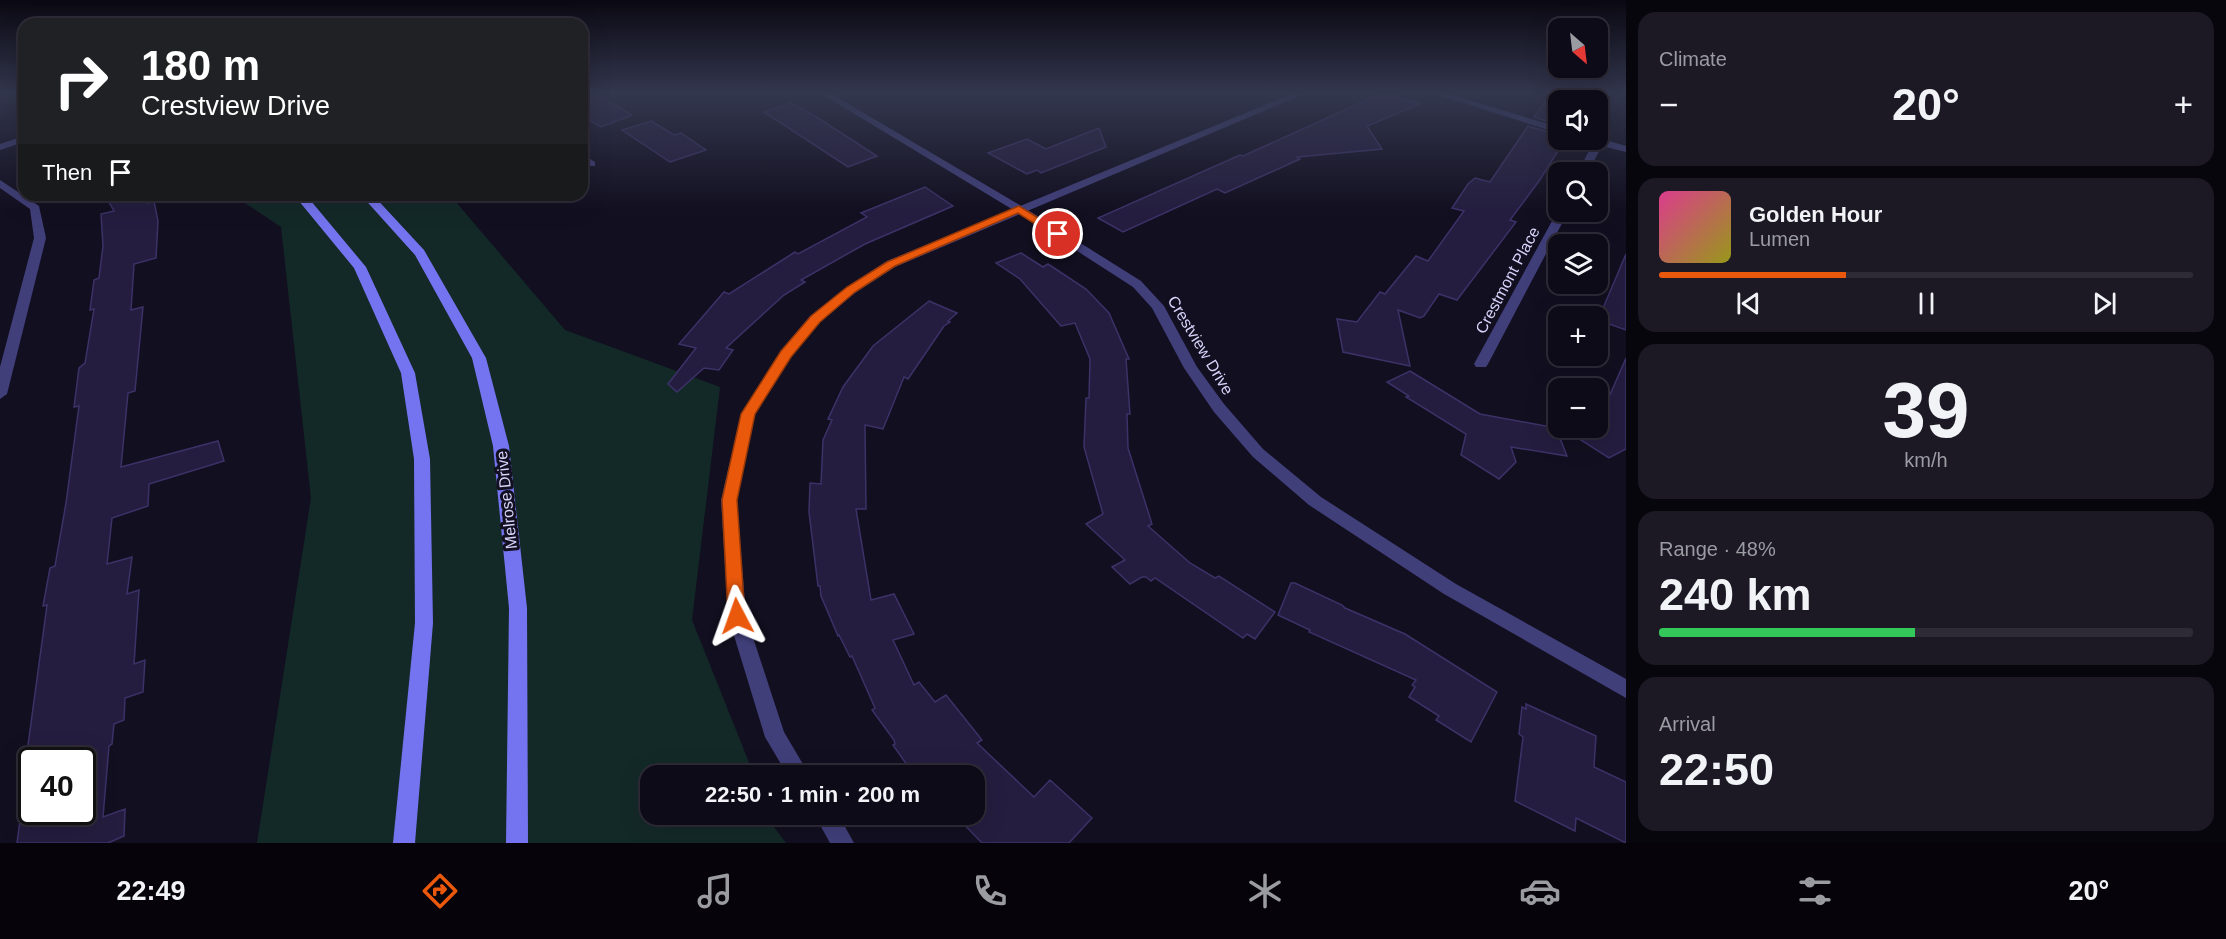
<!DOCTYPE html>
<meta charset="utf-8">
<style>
body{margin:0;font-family:Arial,sans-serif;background:#1c1925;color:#f1f3f6;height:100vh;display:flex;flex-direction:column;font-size:22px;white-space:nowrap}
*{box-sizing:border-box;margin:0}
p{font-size:20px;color:#9b9ba2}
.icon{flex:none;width:33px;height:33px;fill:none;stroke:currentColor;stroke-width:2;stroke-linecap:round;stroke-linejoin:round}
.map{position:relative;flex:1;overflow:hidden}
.details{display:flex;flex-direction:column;gap:12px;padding:12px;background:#08060d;width:600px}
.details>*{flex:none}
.hud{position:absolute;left:18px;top:18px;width:570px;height:183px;border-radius:18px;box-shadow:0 6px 24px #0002,0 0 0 2px #2e2b37;background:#202124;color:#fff;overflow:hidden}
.needle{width:39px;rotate:152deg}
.fabs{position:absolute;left:1548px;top:18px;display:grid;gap:12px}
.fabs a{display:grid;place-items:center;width:60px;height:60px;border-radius:12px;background:#0e0b18;box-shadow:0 6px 24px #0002,0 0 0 2px #2e2b37;font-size:30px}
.speed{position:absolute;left:18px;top:747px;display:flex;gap:12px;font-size:30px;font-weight:700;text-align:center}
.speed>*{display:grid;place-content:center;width:78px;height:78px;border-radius:50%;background:#0e0b18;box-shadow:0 6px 24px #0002,0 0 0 2px #2e2b37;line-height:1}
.speed .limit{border:3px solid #111;border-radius:9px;background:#fff;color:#111}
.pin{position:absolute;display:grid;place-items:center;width:51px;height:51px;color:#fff;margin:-26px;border:3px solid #fff;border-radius:50%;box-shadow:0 2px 6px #0007}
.me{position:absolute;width:66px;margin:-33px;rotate:356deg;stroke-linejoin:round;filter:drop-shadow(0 0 4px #0008)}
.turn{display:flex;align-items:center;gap:21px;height:126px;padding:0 24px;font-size:27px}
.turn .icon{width:78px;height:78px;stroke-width:2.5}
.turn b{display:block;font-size:42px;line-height:51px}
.then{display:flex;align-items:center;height:57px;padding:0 24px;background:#0003;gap:12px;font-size:22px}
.big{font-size:45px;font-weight:700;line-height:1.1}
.details .tile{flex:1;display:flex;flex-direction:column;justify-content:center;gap:9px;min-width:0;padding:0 21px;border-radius:18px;background:#1c1925}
.details .dial{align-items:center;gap:0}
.dial b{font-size:78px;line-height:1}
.song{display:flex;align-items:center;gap:18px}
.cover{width:72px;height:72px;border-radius:9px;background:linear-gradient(135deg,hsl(330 70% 55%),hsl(60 70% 35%))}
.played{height:6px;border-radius:3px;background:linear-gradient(90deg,#ea580c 35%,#2e2b37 35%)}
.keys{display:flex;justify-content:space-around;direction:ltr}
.heat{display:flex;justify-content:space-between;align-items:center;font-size:33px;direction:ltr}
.charge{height:9px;border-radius:4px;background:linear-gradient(90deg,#34c759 48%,#2e2b37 0)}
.trip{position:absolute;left:640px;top:765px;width:345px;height:60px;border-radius:18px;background:#0e0b18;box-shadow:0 6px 24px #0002,0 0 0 2px #2e2b37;font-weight:700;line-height:60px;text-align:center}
.dock{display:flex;height:96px;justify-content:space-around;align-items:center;background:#06040a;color:#9b9ba2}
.dock .icon{width:42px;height:42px}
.dock .selected{color:#ea580c}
.dock b{font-size:27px;color:#f1f3f6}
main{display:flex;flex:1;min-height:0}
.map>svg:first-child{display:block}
.green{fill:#132928}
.building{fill:#241d3f;stroke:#3c3268;stroke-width:1.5}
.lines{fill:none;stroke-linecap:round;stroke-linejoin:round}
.minor{fill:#413f7a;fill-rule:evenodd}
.tertiary{fill:#413f7a;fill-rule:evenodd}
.secondary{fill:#7574f0;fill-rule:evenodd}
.route{fill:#ea580c;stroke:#983908;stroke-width:1.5}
.labels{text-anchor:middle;stroke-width:6;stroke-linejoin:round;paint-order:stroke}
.street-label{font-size:16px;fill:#d7d3fa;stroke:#120f20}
</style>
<main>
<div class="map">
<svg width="1626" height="843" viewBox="0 0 1626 843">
<rect width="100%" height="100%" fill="#120f20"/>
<path class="green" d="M 233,195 L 450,195 L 565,330 L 720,387 L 692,620 L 754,775 L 651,776 L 651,814 L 769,815 L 774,827 L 786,843 L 257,843 L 311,498 L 281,227 Z"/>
<g class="building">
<path d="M 582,93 L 595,93 L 632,115 L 601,127 L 582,116 Z"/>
<path d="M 1382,93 L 1420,104 L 1367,126 L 1382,149 L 1297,157 L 1300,159 L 1225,193 L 1217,189 L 1123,232 L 1098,218 L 1240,155 L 1243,156 Z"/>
<path d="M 1549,96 L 1564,100 L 1558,100 L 1558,125 L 1534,117 Z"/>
<path d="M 791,103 L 818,118 L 877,156 L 848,167 L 764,112 Z"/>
<path d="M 651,121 L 674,135 L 681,133 L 706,150 L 670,162 L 622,130 Z"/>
<path d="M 1528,126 L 1558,135 L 1558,140 L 1565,140 L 1539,181 L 1510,220 L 1516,222 L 1457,300 L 1439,294 L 1424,316 L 1420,318 L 1398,310 L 1410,366 L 1343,352 L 1337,319 L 1357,322 L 1380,292 L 1385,294 L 1416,256 L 1428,261 L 1464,211 L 1452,208 L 1468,184 L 1475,178 L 1490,182 Z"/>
<path d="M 1099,128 L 1106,147 L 1041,173 L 1037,170 L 1027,174 L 988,153 L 1027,139 L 1046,149 Z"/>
<path d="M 925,187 L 953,206 L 865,244 L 801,280 L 805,282 L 784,295 L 726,348 L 733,350 L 719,370 L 704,368 L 677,392 L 668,384 L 696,348 L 679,344 L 724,292 L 729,294 L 795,252 L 798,254 L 867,217 L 861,213 Z"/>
<path d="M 105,195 L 143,195 L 148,203 L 154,201 L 158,221 L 156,258 L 134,264 L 131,310 L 143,307 L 135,391 L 128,393 L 121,467 L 218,441 L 224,461 L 149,484 L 148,506 L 112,518 L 107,564 L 132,557 L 127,594 L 139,590 L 134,664 L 145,660 L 143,692 L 125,698 L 124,720 L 114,724 L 112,744 L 109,746 L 103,817 L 125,809 L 124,836 L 108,843 L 17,843 L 21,812 L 82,812 L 82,760 L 26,760 L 47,605 L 43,606 L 50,568 L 55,566 L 66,503 L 79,406 L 74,407 L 79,368 L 85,363 L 94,309 L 90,310 L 94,280 L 99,278 L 103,246 L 101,214 L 114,211 Z"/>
<path d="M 1021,253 L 1043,267 L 1048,264 L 1086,289 L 1109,313 L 1129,359 L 1126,359 L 1130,414 L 1127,414 L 1128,448 L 1152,524 L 1148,526 L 1190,563 L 1215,578 L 1219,576 L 1275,612 L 1255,639 L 1247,634 L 1243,638 L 1155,578 L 1151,581 L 1146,577 L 1142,577 L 1130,584 L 1112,567 L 1125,560 L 1086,524 L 1103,514 L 1084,447 L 1086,398 L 1089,398 L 1090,359 L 1075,323 L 1061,326 L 1020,279 L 996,263 Z"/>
<path d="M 1626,254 L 1626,330 L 1598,320 Z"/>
<path d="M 929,301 L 957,313 L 948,321 L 950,322 L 944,326 L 908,379 L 904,377 L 883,429 L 865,425 L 866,509 L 856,509 L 871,600 L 894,594 L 914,634 L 893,640 L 914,685 L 919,682 L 935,702 L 946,695 L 982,740 L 977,743 L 1034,797 L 1050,780 L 1092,818 L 1069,843 L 982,843 L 954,814 L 975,814 L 975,776 L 914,775 L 893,745 L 895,744 L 894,740 L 872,710 L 875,708 L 852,656 L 850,657 L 839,635 L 838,636 L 821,596 L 820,586 L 818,586 L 809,512 L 810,483 L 821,484 L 823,440 L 832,420 L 828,419 L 843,387 L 873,346 Z"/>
<path d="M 1626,358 L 1626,449 L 1609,458 L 1562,428 L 1598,428 L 1598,416 L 1602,413 Z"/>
<path d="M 1410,371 L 1480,414 L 1556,428 L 1567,456 L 1511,447 L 1516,462 L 1499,479 L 1461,455 L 1466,434 L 1406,397 L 1409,396 L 1387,382 Z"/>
<path d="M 1291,583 L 1295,583 L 1342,605 L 1345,608 L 1405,634 L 1497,692 L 1471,742 L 1436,720 L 1439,716 L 1409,697 L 1415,687 L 1412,685 L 1416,680 L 1309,632 L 1310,630 L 1278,615 Z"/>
<path d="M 1526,704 L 1596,736 L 1594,767 L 1626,782 L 1626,843 L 1576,818 L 1575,831 L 1515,801 L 1523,737 L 1519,734 L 1522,707 L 1526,709 Z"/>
</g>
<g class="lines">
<g class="minor">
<path d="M 820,93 L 830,93 L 1023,207 L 1141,281 L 1164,306 L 1197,367 L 1224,404 L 1263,449 L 1321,497 L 1456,584 L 1626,679 L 1626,698 L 1444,594 L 1309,505 L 1253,457 L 1214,412 L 1184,368 L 1152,308 L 1133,287 L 1015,211 Z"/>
<path d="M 1432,93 L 1446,93 L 1558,127 L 1558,133 Z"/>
<path d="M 24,136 L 24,142 L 0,150 L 0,144 Z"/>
<path d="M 1599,138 L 1626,146 L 1626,152 L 1602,146 L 1588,172 L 1578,172 L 1593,143 L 1587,140 Z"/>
<path d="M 582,154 L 595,162 L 595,166 L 587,166 L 582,162 Z"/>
<path d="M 0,180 L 39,206 L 46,238 L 7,394 L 0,399 L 0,367 L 34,238 L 30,209 L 0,188 Z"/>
<path d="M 1558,210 L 1568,212 L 1488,364 L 1486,367 L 1476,367 L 1474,364 Z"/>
</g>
<g class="tertiary">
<path d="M 1294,93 L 1306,93 L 895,267 L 855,293 L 820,322 L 791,357 L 755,414 L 737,500 L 746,616 L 784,732 L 810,776 L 788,776 L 765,737 L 728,616 L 721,500 L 741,414 L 781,351 L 810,316 L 847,287 L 887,261 Z"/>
<path d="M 814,814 L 838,814 L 854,843 L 830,843 Z"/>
</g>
<g class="secondary">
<path d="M 294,195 L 306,195 L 366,267 L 415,373 L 430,459 L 433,623 L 415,843 L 393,843 L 415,623 L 414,459 L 401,373 L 354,268 Z"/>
<path d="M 361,195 L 373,195 L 424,250 L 486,358 L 509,446 L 527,608 L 528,843 L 506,843 L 509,608 L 493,446 L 472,358 L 415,255 Z"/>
</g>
</g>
<linearGradient id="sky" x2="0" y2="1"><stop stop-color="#0a0812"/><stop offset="0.44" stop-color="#33374e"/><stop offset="1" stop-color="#33374e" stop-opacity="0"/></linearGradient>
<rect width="1626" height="211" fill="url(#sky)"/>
<path class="route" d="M 1019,206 L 1064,234 L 1062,236 L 1054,236 L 1018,213 L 895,266 L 855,292 L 820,322 L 791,357 L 755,414 L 737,500 L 745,616 L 743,621 L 737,623 L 731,621 L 728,616 L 722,500 L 741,414 L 781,351 L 811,316 L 847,287 L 887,262 Z"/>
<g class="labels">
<g class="street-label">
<text transform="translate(1507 280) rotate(-62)" y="6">Crestmont Place</text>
<text transform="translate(1201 345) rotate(59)" y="6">Crestview Drive</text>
<text transform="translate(506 500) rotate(-96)" y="6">Melrose Drive</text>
</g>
</g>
</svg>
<div class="fabs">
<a><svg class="needle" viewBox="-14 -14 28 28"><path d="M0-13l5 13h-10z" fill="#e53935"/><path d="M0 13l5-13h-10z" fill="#9b9ba2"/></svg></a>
<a><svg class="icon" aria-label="sound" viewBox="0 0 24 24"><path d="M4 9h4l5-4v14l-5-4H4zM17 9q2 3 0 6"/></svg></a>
<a><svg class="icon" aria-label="search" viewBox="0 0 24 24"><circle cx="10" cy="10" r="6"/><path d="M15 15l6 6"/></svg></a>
<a><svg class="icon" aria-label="layers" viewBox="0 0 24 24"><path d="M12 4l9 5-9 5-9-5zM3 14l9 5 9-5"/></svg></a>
<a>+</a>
<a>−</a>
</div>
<div class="speed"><div class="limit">40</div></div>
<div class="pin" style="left:1058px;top:234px;background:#d93025"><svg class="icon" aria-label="arrive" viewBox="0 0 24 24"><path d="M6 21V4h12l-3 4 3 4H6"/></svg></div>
<svg class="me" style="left:737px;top:616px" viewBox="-20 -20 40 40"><path d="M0-17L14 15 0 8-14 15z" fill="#ea580c" stroke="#fff" stroke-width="4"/></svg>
<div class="trip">22:50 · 1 min · 200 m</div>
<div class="hud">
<div class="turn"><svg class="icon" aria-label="right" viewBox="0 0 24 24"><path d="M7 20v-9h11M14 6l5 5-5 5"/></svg><div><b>180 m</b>Crestview Drive</div></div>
<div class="then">Then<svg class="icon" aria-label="arrive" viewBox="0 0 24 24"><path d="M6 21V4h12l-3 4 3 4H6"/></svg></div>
</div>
</div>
<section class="details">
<div class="tile"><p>Climate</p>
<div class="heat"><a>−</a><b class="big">20°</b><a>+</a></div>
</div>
<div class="tile">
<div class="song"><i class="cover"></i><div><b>Golden Hour</b><p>Lumen</p></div></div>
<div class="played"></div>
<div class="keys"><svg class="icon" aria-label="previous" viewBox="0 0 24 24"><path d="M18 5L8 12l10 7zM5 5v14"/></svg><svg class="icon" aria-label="pause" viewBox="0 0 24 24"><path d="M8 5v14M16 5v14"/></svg><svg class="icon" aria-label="next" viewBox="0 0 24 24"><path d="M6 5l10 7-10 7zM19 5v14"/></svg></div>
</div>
<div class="tile dial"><b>39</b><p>km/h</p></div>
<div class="tile"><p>Range · 48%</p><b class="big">240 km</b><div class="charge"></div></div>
<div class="tile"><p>Arrival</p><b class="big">22:50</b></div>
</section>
</main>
<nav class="dock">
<b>22:49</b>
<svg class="icon selected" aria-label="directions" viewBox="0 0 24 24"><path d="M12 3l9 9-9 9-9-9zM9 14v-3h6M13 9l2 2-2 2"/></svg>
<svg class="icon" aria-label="music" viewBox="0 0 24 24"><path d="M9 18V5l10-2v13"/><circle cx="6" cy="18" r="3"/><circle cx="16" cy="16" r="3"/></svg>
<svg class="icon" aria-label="phone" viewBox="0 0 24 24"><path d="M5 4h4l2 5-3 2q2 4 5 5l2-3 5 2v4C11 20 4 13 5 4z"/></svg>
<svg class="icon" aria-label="climate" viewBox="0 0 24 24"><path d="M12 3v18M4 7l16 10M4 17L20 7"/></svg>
<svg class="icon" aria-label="car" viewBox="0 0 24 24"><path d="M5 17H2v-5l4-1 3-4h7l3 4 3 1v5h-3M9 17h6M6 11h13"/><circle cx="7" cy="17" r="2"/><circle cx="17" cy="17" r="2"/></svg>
<svg class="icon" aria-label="filters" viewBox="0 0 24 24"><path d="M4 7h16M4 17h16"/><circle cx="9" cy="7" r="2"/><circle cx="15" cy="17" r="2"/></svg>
<b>20°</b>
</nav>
